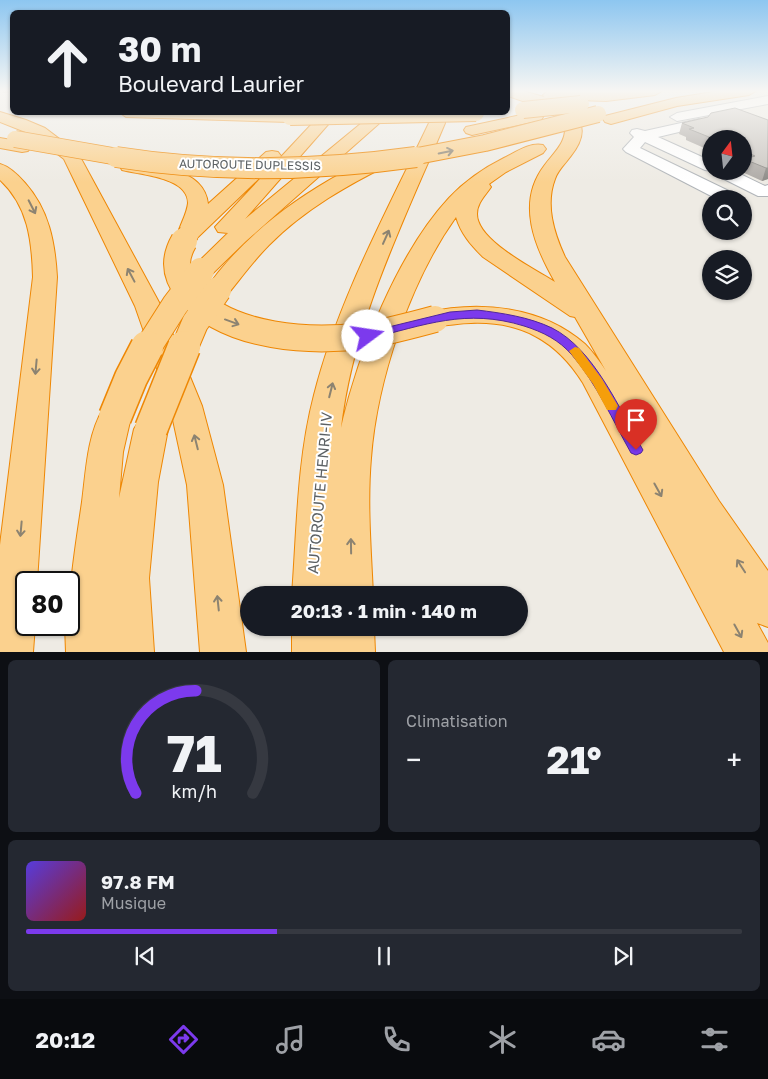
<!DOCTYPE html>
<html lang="fr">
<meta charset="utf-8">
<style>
body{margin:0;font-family:"Golos Text",sans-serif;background:#242831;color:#f1f3f6;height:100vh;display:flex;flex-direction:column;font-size:19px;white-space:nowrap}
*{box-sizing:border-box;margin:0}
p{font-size:16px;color:#9ea1a6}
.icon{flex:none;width:28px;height:28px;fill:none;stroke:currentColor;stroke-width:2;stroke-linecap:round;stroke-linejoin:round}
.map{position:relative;height:652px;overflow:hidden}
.details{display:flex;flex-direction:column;gap:8px;padding:8px;background:#0d0f14;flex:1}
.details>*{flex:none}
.hud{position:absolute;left:10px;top:10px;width:500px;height:105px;border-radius:8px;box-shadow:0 1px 4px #0004;background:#171b24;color:#f1f3f6;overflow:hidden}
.needle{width:32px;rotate:15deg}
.tools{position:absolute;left:702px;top:130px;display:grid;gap:10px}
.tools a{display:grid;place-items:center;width:50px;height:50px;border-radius:50%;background:#171b24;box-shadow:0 1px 4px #0004;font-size:25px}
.speed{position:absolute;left:15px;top:571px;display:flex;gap:10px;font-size:25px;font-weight:700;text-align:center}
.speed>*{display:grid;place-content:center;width:65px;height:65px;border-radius:50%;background:#171b24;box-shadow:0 1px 4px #0004;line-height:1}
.speed .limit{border:2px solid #111;border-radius:8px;background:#fff;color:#111}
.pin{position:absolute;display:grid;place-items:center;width:42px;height:42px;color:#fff;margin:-51px -21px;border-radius:50% 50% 50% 0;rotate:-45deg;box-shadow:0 0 5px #0007}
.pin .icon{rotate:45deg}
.me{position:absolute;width:55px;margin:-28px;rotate:76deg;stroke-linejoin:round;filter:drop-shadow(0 0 4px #0008)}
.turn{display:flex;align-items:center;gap:18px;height:105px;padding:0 25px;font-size:22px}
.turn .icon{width:65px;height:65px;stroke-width:2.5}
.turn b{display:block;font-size:35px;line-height:42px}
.big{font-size:38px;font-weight:700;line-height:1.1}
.details .widget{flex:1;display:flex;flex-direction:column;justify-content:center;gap:8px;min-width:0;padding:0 18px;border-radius:8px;background:#242831}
.details .dial{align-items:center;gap:0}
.dial svg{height:130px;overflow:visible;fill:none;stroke:#363941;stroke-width:7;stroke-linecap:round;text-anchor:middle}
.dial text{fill:#f1f3f6;stroke:none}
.song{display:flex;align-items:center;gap:15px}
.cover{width:60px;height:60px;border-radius:8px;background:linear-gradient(135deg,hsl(250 70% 55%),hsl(0 70% 35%))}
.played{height:5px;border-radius:2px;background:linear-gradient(90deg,#7c3aed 35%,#363941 35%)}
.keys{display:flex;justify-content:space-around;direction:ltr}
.heat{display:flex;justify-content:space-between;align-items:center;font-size:28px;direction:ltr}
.details .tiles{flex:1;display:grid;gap:8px;grid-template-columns:1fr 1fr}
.widget:last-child{grid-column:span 2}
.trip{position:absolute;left:240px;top:586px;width:288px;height:50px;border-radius:25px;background:#171b24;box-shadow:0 1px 4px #0004;font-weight:700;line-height:50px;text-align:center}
.tab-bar{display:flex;height:80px;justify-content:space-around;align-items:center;background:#090b0e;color:#9ea1a6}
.tab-bar .icon{width:35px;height:35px}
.tab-bar .active{color:#7c3aed}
.tab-bar b{font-size:22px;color:#f1f3f6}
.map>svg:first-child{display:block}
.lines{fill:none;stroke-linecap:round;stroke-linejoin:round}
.minor-casing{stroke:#b1b5b9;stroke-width:2}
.highway-casing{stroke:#ee8704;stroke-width:2}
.minor{fill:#fff;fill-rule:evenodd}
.highway{fill:#fbd18e;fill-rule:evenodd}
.highway-bridge-far3-casing{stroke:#ee8704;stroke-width:18;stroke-linecap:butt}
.highway-bridge-far2-casing{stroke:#ee8704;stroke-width:22;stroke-linecap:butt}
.highway-bridge-far1-casing{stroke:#ee8704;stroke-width:28;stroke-linecap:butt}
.highway-bridge-casing{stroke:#ee8704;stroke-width:35;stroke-linecap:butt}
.highway-bridge-far3{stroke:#fbd18e;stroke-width:16}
.highway-bridge-far2{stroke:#fbd18e;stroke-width:20}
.highway-bridge-far1{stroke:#fbd18e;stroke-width:26}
.highway-bridge{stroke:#fbd18e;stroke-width:32}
.wall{fill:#aeaaa6}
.shaded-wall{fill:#8d8b87}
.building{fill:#cac6c1;stroke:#8d8b87}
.oneway{stroke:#8c8371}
.route{fill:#7c3aed;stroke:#51269a}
.slow{fill:#f59e0b}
.labels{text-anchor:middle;stroke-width:4;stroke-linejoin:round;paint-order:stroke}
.far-street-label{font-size:12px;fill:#5c6164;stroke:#fff}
.street-label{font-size:15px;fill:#5c6164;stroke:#fff}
</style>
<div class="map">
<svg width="768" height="652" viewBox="0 0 768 652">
<rect width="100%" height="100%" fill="#eeebe4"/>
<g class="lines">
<g class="minor-casing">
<g id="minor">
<path d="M 768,96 L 768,104 L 677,121 L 670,117 L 677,113 Z"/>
<path d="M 699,119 L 706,123 L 704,126 L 658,137 L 711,161 L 711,171 L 734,171 L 765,186 L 768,185 L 768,196 L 758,196 L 714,174 L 712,171 L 705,170 L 645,142 L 640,148 L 737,195 L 740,199 L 717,199 L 626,152 L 623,149 L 634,137 L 630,133 L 632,130 L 637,129 L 645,131 Z"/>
</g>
</g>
<g class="highway-casing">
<g id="highway">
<path d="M 508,91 L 523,91 L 544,97 L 543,95 L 548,91 L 662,91 L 655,95 L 606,101 L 551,99 C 580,112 593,129 570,157 C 565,164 558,170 555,179 C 545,205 554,233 565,257 L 719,501 L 768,571 L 768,627 L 757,623 L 768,643 L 768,652 L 724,652 L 583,383 C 557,341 521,321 471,323 C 456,323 440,328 425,325 L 421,319 L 425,313 C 479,300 542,306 585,344 C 593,352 600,362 606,371 L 575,317 L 570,316 L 483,257 C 471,245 461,234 456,217 C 410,281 377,380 371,458 C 367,504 371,549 373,595 L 292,595 C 297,529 297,460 314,395 C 338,300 387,211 429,123 L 430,112 L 446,112 L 445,123 C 404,221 353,321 341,428 C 358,354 397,254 449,198 C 465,181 484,168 504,158 C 516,152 530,142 543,145 L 546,149 L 543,153 L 506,172 L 489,184 L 491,187 C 485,196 477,203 477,214 C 477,241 535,269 555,282 C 535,247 516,203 544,166 C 555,151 567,143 565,123 L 552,111 L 508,96 Z"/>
<path d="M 719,91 L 756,91 L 749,95 L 677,106 L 611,124 L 605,122 L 603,119 L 605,116 L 676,98 Z"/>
<path d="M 0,112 L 26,120 L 45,128 L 78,153 L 161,306 L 202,406 L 223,485 L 246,652 L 200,652 L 187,485 L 170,406 L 135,306 L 64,159 L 33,135 L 0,122 Z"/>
<path d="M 119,112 L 291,112 L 296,114 L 298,117 L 296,120 L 290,122 L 126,117 Z"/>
<path d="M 323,112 L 339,112 L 245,219 L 375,112 L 392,112 L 246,241 L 210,276 L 201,278 L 192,276 L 189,271 L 228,233 L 218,232 L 215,227 L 273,165 L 197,238 L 189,240 L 181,238 L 178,233 C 181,223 187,213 188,203 C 188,177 141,175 122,170 L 120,166 L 122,162 C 140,158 186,170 198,183 C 204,189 207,195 208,204 L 266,152 L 272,151 L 278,152 L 281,156 L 280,158 Z"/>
<path d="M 535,112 L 541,114 L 543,117 L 541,120 L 472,135 L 466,133 L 464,130 L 466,127 Z"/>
<path d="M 0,138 L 28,143 L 31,147 L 28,151 L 22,152 L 0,148 Z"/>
<path d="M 388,153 L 394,154 L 397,158 L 394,162 C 349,184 305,209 269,245 C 254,260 241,278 227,295 L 218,298 L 209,295 L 205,290 C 240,240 289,202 342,173 C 357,166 372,157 388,153 Z"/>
<path d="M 0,164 C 10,167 18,175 25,183 C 49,210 55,242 57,277 L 37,582 L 26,582 L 26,625 L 35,625 L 33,652 L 0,652 L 0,545 L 33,277 C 32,240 28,206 0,180 Z"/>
<path d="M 115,406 L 127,409 L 131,417 L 123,452 L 119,498 L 134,429 L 139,421 L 151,417 L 163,421 L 168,429 L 158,482 L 149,578 L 154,652 L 66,652 L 65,625 L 69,625 C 69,584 76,543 82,502 C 86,472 87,436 103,409 Z"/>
<path d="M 292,628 L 374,628 L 375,652 L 292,652 Z"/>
</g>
</g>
<use href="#minor" class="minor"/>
<use href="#highway" class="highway"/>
<g class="highway-bridge-far3-casing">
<g id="highway-bridge-far3">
<path d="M 523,110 L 581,104"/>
<path d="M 290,117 L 476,113"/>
<path d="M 15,139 L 124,158"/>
<path d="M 407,158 L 485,143 L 598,114"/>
</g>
</g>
<g class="highway-bridge-far2-casing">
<g id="highway-bridge-far2">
<path d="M 116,157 C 217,173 316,171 416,157"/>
<path d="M 183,242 L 189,233"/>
</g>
</g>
<g class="highway-bridge-far1-casing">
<g id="highway-bridge-far1">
<path d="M 184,241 C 173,260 175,276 189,293 C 229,339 313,343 368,335 C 391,331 413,325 435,319"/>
<path d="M 147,349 L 175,305 L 201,271"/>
<path d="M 184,349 L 195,323 L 218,290"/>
</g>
</g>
<g class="highway-bridge-casing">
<g id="highway-bridge">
<path d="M 115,417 L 131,378 L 147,347"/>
<path d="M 151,429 L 184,347"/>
</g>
</g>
<use href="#highway-bridge-far3" class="highway-bridge-far3"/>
<use href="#highway-bridge-far2" class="highway-bridge-far2"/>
<use href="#highway-bridge-far1" class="highway-bridge-far1"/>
<use href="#highway-bridge" class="highway-bridge"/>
</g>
<path class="wall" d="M 768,120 L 768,179 L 762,181 L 740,171 L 744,171 L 744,139 L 711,139 L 711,151 L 686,140 L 686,137 L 679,134 L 682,123 Z"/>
<g class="shaded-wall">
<path d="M 2,91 L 12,91 L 12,92 L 3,93 Z"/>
<path d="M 766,168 L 768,168 L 768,179 L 762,181 Z"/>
</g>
<path class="building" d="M 735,108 L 768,120 L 768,168 L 766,168 L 744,159 L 755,156 L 744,151 L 744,139 L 714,139 L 689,129 L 694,128 L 682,123 L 708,117 L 711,113 Z"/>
<defs><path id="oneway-shaft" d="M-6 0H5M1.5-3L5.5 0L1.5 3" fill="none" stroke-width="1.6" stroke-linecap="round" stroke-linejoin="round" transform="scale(1.25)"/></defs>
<g class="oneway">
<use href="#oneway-shaft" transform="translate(446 152) rotate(-12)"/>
<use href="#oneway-shaft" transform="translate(32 207) rotate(63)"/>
<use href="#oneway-shaft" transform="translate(386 237) rotate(-66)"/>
<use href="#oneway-shaft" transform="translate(131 275) rotate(-118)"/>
<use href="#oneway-shaft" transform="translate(232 322) rotate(20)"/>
<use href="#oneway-shaft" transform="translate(36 367) rotate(95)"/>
<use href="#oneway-shaft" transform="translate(331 390) rotate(-76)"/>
<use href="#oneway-shaft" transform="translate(196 442) rotate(-104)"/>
<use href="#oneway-shaft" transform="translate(658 490) rotate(61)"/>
<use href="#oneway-shaft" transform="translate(21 529) rotate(95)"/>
<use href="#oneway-shaft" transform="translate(351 546) rotate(-91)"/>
<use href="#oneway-shaft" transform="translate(741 566) rotate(-123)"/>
<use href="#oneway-shaft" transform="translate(218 603) rotate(-96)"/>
<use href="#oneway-shaft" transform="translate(738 631) rotate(61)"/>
</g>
<linearGradient id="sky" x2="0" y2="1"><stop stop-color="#8dc6f0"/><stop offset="0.5" stop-color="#f7f6f3"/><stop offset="1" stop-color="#f7f6f3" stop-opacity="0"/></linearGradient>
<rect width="768" height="182" fill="url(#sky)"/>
<path class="route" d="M 477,310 C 502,313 529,317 552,328 C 594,349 620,410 643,450 L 641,453 L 636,455 L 631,453 C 613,421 597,384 572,355 C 559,340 543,332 524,326 C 466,308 425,325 368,339 L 362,336 L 364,333 L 450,312 Z"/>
<path class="slow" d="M 575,347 L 579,348 L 602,379 L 618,406 L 616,410 L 607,410 L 593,384 L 569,351 Z"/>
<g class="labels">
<g class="far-street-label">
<text transform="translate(250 165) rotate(1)" y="4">AUTOROUTE DUPLESSIS</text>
</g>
<g class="street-label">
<text transform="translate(320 493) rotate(-85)" y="5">AUTOROUTE HENRI-IV</text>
</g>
</g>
</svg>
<div class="tools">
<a><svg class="needle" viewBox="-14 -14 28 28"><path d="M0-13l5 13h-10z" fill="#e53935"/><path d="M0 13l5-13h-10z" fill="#9ea1a6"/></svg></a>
<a><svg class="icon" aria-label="search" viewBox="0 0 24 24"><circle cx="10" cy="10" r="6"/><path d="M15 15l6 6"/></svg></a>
<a><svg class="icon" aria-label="layers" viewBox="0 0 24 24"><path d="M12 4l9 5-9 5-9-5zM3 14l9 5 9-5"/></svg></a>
</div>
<div class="speed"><div class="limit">80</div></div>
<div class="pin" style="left:636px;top:450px;background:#d93025"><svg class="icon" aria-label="arrive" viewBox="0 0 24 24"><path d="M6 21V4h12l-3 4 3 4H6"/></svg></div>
<svg class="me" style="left:368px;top:336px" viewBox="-20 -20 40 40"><circle r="19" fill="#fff"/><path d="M0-13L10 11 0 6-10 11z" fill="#7c3aed"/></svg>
<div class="trip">20:13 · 1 min · 140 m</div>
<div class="hud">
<div class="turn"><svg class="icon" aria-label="ahead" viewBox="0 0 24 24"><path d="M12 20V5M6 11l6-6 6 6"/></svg><div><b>30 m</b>Boulevard Laurier</div></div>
</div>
</div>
<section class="details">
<div class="tiles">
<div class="widget dial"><svg viewBox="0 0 100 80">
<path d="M14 69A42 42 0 1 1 86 69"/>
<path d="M14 69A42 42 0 0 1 51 6" stroke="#7c3aed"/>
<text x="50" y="56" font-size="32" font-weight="700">71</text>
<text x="50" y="72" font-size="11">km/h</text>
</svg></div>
<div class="widget"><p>Climatisation</p>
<div class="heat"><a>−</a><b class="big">21°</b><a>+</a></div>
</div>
<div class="widget">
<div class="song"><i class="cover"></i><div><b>97.8 FM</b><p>Musique</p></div></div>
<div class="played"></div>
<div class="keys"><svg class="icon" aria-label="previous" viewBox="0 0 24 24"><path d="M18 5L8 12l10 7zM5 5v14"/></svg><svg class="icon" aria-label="pause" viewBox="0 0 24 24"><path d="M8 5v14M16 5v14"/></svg><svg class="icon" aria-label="next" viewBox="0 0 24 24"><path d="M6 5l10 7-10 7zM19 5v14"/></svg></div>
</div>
</div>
</section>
<nav class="tab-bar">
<b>20:12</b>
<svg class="icon active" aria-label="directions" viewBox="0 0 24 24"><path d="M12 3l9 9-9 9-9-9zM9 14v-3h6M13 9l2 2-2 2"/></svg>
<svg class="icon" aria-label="music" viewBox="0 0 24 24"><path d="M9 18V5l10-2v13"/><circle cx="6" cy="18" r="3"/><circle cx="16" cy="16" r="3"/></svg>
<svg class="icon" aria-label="phone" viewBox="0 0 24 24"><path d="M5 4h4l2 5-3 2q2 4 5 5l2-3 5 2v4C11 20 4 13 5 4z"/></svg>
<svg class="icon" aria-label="climate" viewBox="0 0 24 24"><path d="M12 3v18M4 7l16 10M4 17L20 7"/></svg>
<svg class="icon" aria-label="car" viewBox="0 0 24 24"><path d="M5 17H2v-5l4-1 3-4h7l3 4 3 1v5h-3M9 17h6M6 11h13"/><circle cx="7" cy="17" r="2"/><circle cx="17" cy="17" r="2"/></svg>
<svg class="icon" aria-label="filters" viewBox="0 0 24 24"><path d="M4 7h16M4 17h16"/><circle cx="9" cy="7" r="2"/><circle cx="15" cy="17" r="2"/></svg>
</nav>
